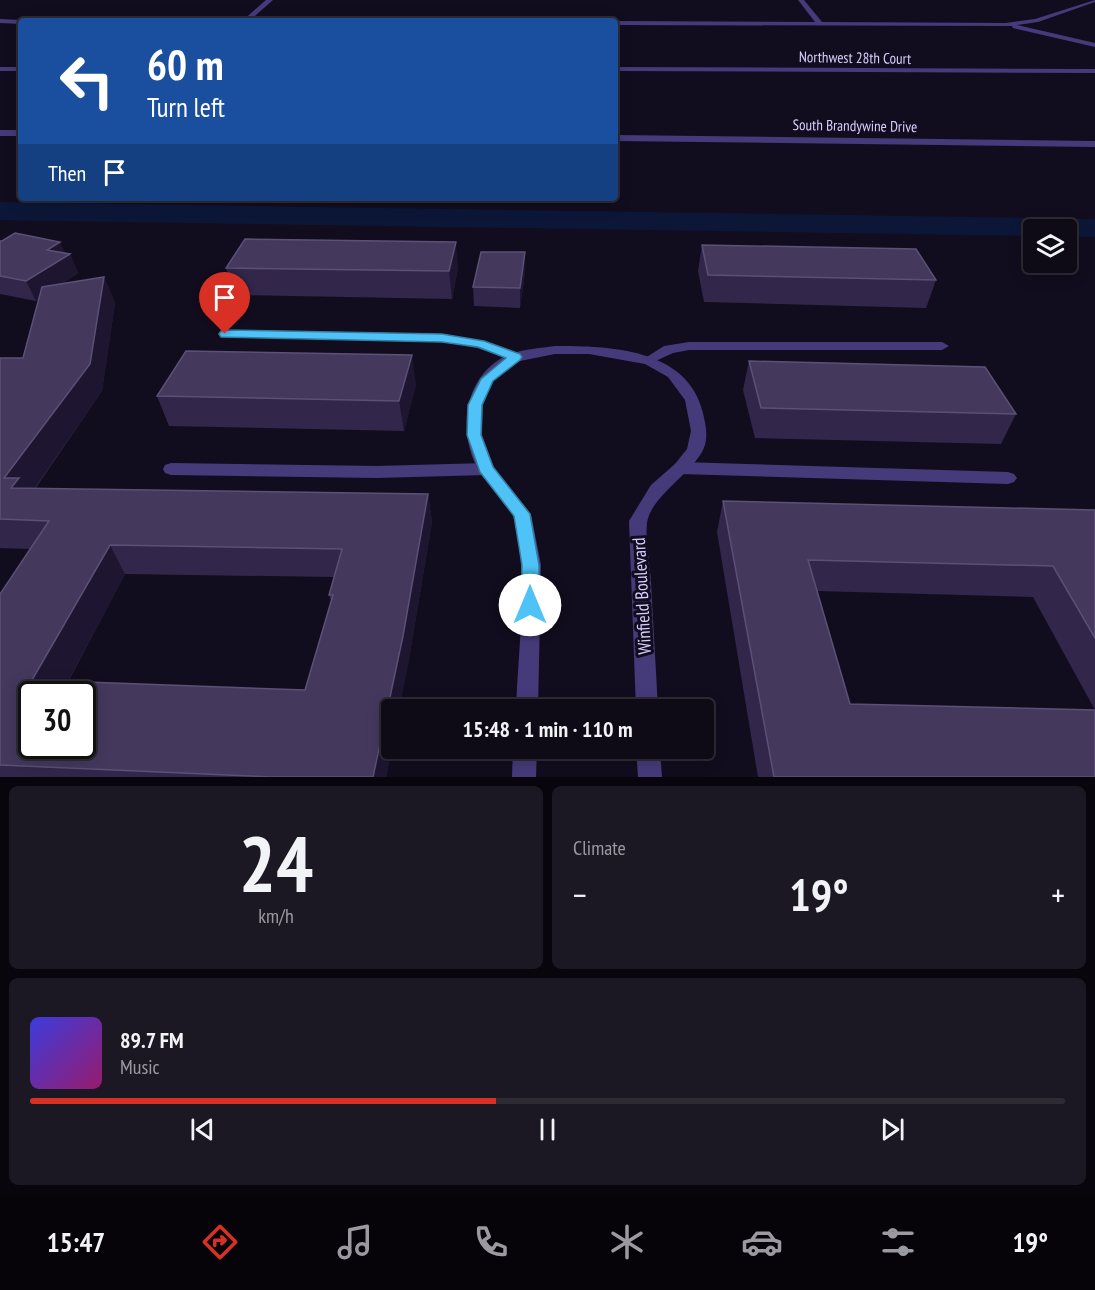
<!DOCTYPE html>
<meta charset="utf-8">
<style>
body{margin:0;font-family:"PT Sans Narrow",sans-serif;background:#1c1823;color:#f1f3f6;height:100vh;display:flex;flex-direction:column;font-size:22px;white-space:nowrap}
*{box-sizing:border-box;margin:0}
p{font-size:20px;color:#9b9aa1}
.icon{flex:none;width:33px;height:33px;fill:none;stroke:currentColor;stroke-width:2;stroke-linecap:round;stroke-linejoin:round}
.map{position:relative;height:777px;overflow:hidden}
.drawer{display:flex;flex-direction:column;gap:9px;padding:9px;background:#08060c;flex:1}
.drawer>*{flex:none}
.top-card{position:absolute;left:18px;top:18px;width:600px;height:183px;border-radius:6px;box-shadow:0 3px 15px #0003,0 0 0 2px #2e2b35;background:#1a4fa0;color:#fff;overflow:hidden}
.tools{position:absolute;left:1023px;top:219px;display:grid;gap:12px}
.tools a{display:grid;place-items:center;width:54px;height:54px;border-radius:6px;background:#0e0a16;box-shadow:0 3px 15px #0003,0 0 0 2px #2e2b35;font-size:30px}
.speed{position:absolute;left:18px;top:681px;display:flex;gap:12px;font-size:30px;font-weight:700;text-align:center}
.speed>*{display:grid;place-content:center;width:78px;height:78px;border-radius:50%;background:#0e0a16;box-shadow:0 3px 15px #0003,0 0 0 2px #2e2b35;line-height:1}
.speed .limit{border:3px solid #111;border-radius:9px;background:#fff;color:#111}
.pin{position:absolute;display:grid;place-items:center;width:51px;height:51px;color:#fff;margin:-62px -26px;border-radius:50% 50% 50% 0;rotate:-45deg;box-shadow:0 0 6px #0007}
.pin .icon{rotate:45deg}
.me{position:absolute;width:66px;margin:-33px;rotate:0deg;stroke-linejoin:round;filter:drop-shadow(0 0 4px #0008)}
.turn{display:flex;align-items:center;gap:21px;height:126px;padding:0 30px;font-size:27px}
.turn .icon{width:78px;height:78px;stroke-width:2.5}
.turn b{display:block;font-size:42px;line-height:51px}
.then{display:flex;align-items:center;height:57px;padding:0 30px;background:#0003;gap:12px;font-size:22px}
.big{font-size:45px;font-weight:600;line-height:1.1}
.drawer .widget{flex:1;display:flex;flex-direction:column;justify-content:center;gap:9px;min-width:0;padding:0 21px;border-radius:9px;background:#1c1823}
.drawer .dial{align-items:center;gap:0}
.dial b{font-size:78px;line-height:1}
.song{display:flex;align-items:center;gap:18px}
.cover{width:72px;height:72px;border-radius:9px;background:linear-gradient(135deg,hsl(240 70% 55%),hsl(320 70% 35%))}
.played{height:6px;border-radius:3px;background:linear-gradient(90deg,#d93025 45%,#2e2b35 45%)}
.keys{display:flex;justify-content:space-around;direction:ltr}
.heat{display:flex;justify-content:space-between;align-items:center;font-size:33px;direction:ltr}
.drawer .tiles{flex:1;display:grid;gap:9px;grid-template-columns:1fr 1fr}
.widget:last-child{grid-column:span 2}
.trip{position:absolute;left:381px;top:699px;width:333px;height:60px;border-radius:6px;background:#0e0a16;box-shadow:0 3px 15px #0003,0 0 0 2px #2e2b35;font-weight:600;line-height:60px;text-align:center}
.tabs{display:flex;height:96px;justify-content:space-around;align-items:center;background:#060409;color:#9b9aa1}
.tabs .icon{width:42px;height:42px}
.tabs .on{color:#d93025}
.tabs b{font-size:27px;color:#f1f3f6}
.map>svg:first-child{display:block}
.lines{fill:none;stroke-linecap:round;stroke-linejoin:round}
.canal{fill:#0c1738;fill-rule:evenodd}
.lane{fill:#453b7a;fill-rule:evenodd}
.street{fill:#453b7a;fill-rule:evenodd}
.wall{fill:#32274a;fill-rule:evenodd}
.shaded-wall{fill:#1e1531}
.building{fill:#44395d;stroke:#5b5076;stroke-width:1.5;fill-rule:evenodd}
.route{fill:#4fc3f7;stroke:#337fa1;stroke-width:1.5}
.labels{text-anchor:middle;stroke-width:6;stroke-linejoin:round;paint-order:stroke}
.far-street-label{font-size:15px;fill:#d8cdfc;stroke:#120d1e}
.street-label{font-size:18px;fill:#d8cdfc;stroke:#120d1e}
</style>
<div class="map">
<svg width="1095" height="777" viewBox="0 0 1095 777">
<rect width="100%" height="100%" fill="#120d1e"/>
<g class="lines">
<path class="canal" d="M 0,202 L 1095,219 L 1095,237 L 1066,237 L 1066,230 L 1034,230 L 1034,236 L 0,220 Z"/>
<g class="lane">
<path d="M 225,330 L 442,334 L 485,341 L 521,354 L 523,357 L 516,361 L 477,348 L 442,342 L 220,337 L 218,334 L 220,331 Z"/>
<path d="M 689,342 L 942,342 L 949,346 L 942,350 L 689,350 L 673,353 L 649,364 L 642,360 L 664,346 Z"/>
<path d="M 681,462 L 1008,472 L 1014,474 L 1017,478 L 1014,482 L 1008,484 L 681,474 L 675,472 L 673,468 L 675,464 Z"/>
<path d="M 171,463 L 377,466 L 486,463 L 492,465 L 494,469 L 492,473 L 486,475 L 377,478 L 171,475 L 165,473 L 163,469 L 165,465 Z"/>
</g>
<g class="street">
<path d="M 266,0 L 273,0 L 249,21 L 242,21 Z"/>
<path d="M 798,0 L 804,0 L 822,22 L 1006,23 L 1035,19 L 1095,0 L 1095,2 L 1038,22 L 1017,25 L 1095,43 L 1095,47 L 1013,28 L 1012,26 L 615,25 L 615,21 L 815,22 Z"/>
<path d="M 0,19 L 21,20 L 24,21 L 21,21 L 21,24 L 0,23 Z"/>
<path d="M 263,19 L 375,19 L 378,21 L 260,21 Z"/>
<rect x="0" y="67" width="21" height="4"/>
<path d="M 615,67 L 1095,69 L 1095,73 L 615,71 Z"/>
<rect x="0" y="130" width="21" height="6"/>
<path d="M 615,135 L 1095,141 L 1095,147 L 615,141 Z"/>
<path d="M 555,346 C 609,346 688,348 703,413 C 706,426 709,440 702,452 C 689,475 650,498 647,523 C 645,542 650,563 651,582 C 653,625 656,667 658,710 L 636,710 L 629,521 L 651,485 L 675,464 L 687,449 L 691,431 L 685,400 L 668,377 L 645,364 L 589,354 L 555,354 L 520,361 L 508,367 L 493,381 L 483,405 L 482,435 L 494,467 L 531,514 L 541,565 L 538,710 L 516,710 C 518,650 529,575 514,519 C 510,503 487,486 479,471 C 456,431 464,373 510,354 C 524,349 541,348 555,346 Z"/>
<path d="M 513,748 L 537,748 L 536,777 L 512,777 Z"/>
<path d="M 636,748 L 660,748 L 662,777 L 638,777 Z"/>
</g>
</g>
<g class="wall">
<path d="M 0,241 L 70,254 L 78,273 L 62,284 L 104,277 L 115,303 L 102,391 L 35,489 L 428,494 L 432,522 L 408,665 L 392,710 L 392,748 L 386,777 L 0,777 L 0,594 L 30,549 L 0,548 L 0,358 L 23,358 L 39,299 L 36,301 L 0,294 ZM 125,574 L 334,577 L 329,595 L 331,601 L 305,690 L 68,682 Z"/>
<path d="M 702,245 L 936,280 L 926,308 L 704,302 L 698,271 Z"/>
<path d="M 525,252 L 525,272 L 520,308 L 474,306 L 473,287 Z"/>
<path d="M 226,268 L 458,268 L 452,299 L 234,295 Z"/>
<path d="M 749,361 L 1016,414 L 1001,444 L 755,438 L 743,390 Z"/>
<path d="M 416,384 L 404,431 L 169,426 L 157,396 Z"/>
<path d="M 723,501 L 1095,510 L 1095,710 L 1033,597 L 817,591 L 850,704 L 1095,777 L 758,777 L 717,532 Z"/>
</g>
<g class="shaded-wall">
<path d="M 60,242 L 67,256 L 70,254 L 78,273 L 36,301 L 26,281 L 47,250 Z"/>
<path d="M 456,242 L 458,268 L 452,299 L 449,271 Z"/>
<path d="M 525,252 L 525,272 L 520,308 L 520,288 Z"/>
<path d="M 104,277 L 115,303 L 102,391 L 29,496 L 29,517 L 4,478 Z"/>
<path d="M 412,355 L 416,384 L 404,431 L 399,401 Z"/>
<path d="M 428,494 L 432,522 L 408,665 L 399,710 L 392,710 L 392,748 L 386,777 L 373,777 Z"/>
<path d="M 110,545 L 125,574 L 61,694 L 32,680 Z"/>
</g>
<g class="building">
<path d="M 15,233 L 60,242 L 47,250 L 70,254 L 26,281 L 0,276 L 0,241 L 2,241 Z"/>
<path d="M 245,239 L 456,242 L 449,271 L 226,268 Z"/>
<path d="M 702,245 L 916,249 L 936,280 L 708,275 Z"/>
<path d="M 481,252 L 525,252 L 520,288 L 473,287 Z"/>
<path d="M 104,277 L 90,364 L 4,478 L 19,478 L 11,488 L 428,494 L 403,636 L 373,777 L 273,777 L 0,765 L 0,594 L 49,521 L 0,519 L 0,358 L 23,358 L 42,287 ZM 110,545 L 342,549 L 329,595 L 333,595 L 305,690 L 32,680 ZM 32,694 L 82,694 L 82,746 L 32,746 Z"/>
<path d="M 186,351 L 412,355 L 399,401 L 157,396 Z"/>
<path d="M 749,361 L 985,367 L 1016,414 L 761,408 Z"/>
<path d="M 723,501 L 1095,510 L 1095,638 L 1053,566 L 808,560 L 850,704 L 1095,710 L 1095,777 L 774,777 Z"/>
</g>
<path class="route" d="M 225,330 L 442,334 L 484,341 L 520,354 L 522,357 L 520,360 L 493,381 L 482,405 L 481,435 L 493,467 L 530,514 L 539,565 L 540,605 L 537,611 L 530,613 L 524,611 L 521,605 L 522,565 L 514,516 L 480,472 L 467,435 L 468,405 L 481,379 L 506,358 L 478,347 L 442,342 L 221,337 L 219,334 L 221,331 Z"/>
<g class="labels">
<g class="far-street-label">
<text transform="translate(855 58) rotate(1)" y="5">Northwest 28th Court</text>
<text transform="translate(855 126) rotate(1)" y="5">South Brandywine Drive</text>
</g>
<g class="street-label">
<text transform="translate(642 596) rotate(-93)" y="6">Winfield Boulevard</text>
</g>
</g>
</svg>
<div class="tools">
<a><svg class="icon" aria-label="layers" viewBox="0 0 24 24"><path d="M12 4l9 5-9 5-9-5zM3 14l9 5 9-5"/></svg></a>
</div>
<div class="speed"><div class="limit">30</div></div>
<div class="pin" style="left:225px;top:334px;background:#d93025"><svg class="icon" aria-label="arrive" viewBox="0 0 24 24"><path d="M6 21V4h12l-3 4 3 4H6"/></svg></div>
<svg class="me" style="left:530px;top:605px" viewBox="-20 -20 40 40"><circle r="19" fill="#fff"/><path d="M0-13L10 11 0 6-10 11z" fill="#4fc3f7"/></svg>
<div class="trip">15:48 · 1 min · 110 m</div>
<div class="top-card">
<div class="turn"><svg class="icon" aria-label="left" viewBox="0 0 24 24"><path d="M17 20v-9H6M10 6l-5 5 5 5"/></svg><div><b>60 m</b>Turn left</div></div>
<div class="then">Then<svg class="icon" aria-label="arrive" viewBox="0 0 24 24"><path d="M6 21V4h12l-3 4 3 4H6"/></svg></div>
</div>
</div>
<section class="drawer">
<div class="tiles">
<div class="widget dial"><b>24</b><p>km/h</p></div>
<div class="widget"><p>Climate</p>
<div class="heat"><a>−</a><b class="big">19°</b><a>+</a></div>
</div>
<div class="widget">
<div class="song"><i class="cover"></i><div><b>89.7 FM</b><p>Music</p></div></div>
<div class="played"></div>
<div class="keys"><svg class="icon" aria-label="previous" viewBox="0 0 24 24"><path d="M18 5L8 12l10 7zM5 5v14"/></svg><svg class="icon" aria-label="pause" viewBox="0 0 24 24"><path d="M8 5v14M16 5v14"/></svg><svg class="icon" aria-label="next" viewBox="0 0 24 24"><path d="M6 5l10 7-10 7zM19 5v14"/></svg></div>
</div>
</div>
</section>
<nav class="tabs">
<b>15:47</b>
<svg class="icon on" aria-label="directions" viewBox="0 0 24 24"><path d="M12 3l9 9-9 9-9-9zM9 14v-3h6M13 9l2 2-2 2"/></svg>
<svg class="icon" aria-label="music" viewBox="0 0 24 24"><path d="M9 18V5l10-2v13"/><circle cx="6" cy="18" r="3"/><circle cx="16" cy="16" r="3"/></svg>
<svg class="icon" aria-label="phone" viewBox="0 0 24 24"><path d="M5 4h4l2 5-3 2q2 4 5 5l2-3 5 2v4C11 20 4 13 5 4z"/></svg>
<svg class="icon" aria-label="climate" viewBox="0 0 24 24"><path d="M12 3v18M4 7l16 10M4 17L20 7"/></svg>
<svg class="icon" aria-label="car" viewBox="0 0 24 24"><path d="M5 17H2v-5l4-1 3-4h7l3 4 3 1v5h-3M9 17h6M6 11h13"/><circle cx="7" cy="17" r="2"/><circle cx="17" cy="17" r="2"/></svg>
<svg class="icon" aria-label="filters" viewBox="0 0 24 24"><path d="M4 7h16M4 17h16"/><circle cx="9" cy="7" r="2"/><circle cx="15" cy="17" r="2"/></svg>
<b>19°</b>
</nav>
